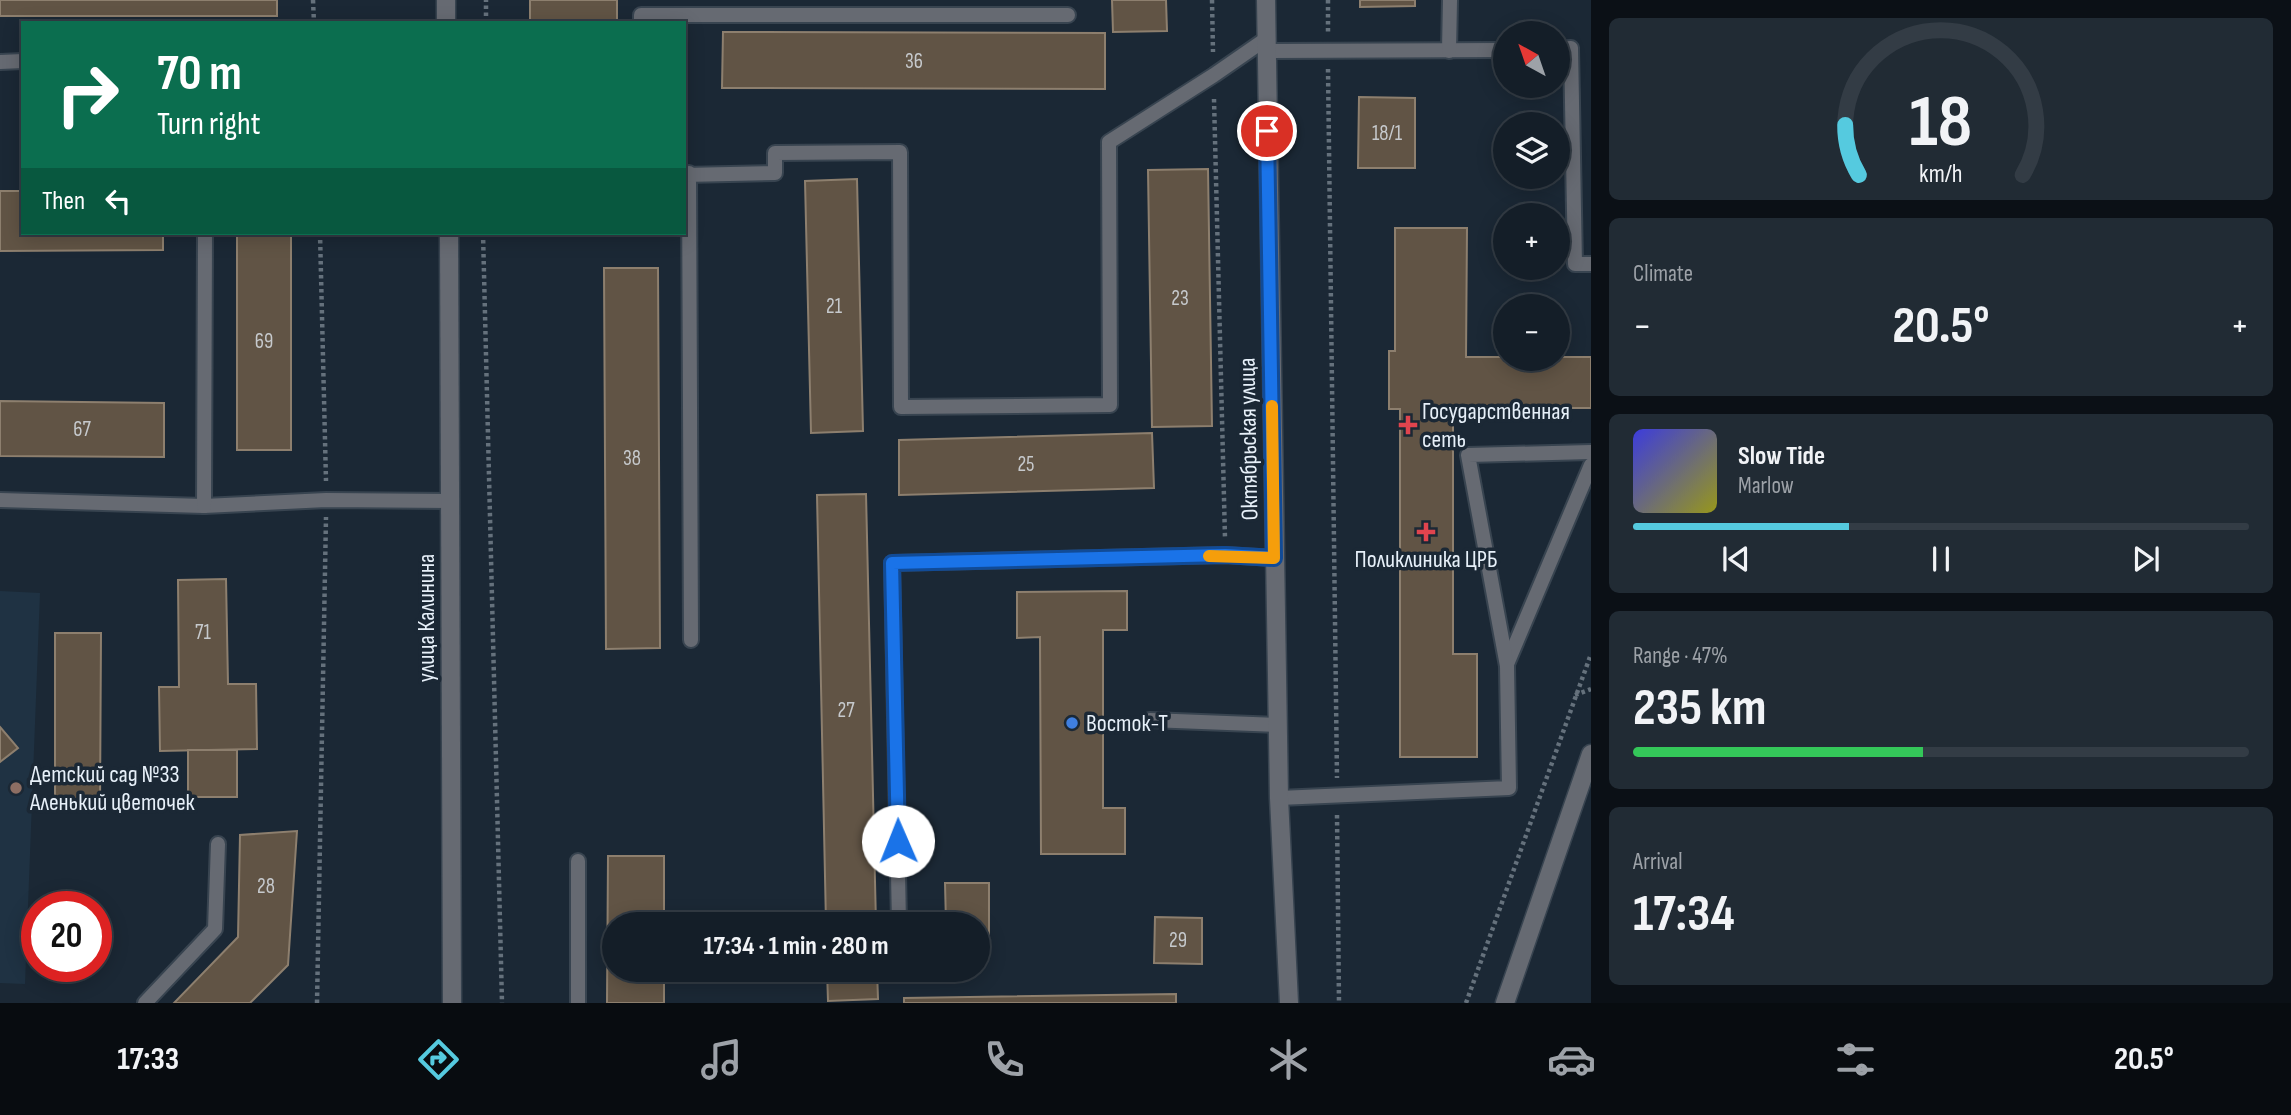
<!DOCTYPE html>
<meta charset="utf-8">
<style>
body{margin:0;font-family:"Sofia Sans Condensed",sans-serif;background:#212b34;color:#f1f3f6;height:100vh;display:flex;flex-direction:column;font-size:26px;white-space:nowrap}
*{box-sizing:border-box;margin:0}
p{font-size:23px;color:#9da2a8}
.icon{flex:none;width:38px;height:38px;fill:none;stroke:currentColor;stroke-width:2;stroke-linecap:round;stroke-linejoin:round}
.map{position:relative;flex:1;overflow:hidden}
.sheet{display:flex;flex-direction:column;gap:18px;padding:18px;background:#0b1016;width:700px}
.sheet>*{flex:none}
.hud{position:absolute;left:21px;top:21px;width:665px;height:214px;border-radius:0px;box-shadow:0 4px 18px #0003,0 0 0 2px #333c45;background:#0b6e4f;color:#fff;overflow:hidden}
.needle{width:46px;rotate:320deg}
.buttons{position:absolute;left:1493px;top:21px;display:grid;gap:14px}
.buttons a{display:grid;place-items:center;width:77px;height:77px;border-radius:50%;background:#141e28;box-shadow:0 4px 18px #0003,0 0 0 2px #333c45;font-size:35px}
.speed{position:absolute;left:21px;top:891px;display:flex;gap:14px;font-size:35px;font-weight:700;text-align:center}
.speed>*{display:grid;place-content:center;width:91px;height:91px;border-radius:50%;background:#141e28;box-shadow:0 4px 18px #0003,0 0 0 2px #333c45;line-height:1}
.speed .limit{border:10px solid #d22;background:#fff;color:#111}
.pin{position:absolute;display:grid;place-items:center;width:60px;height:60px;color:#fff;margin:-30px;border:4px solid #fff;border-radius:50%;box-shadow:0 2px 7px #0007}
.me{position:absolute;width:77px;margin:-38px;rotate:359deg;stroke-linejoin:round;filter:drop-shadow(0 0 5px #0008)}
.turn{display:flex;align-items:center;gap:24px;height:147px;padding:0 21px;font-size:32px}
.turn .icon{width:91px;height:91px;stroke-width:2.5}
.turn b{display:block;font-size:49px;line-height:60px}
.then{display:flex;align-items:center;height:66px;padding:0 21px;background:#0003;gap:14px;font-size:26px}
.big{font-size:52px;font-weight:700;line-height:1.1}
.sheet .card{flex:1;display:flex;flex-direction:column;justify-content:center;gap:10px;min-width:0;padding:0 24px;border-radius:10px;background:#212b34}
.sheet .dial{align-items:center;gap:0}
.dial svg{height:182px;overflow:visible;fill:none;stroke:#333c45;stroke-width:7;stroke-linecap:round;text-anchor:middle}
.dial text{fill:#f1f3f6;stroke:none}
.song{display:flex;align-items:center;gap:21px}
.cover{width:84px;height:84px;border-radius:10px;background:linear-gradient(135deg,hsl(240 70% 55%),hsl(60 70% 35%))}
.played{height:7px;border-radius:4px;background:linear-gradient(90deg,#55cadf 35%,#333c45 35%)}
.keys{display:flex;justify-content:space-around;direction:ltr}
.heat{display:flex;justify-content:space-between;align-items:center;font-size:38px;direction:ltr}
.charge{height:10px;border-radius:5px;background:linear-gradient(90deg,#34c759 47%,#333c45 0)}
.trip{position:absolute;left:602px;top:912px;width:388px;height:70px;border-radius:35px;background:#141e28;box-shadow:0 4px 18px #0003,0 0 0 2px #333c45;font-weight:700;line-height:70px;text-align:center}
.tabs{display:flex;height:112px;justify-content:space-around;align-items:center;background:#080c10;color:#9da2a8}
.tabs .icon{width:49px;height:49px}
.tabs .on{color:#55cadf}
.tabs b{font-size:32px;color:#f1f3f6}
main{display:flex;flex:1;min-height:0}
.map>svg:first-child{display:block}
.built{fill:#1f3243}
.building{fill:#615445;stroke:#8d7f6e;stroke-width:2}
.lines{fill:none;stroke-linecap:round;stroke-linejoin:round}
.service-casing{stroke:#384450;stroke-width:18}
.pedestrian-casing{stroke:#384450;stroke-width:21}
.tertiary-casing{stroke:#384450;stroke-width:21}
.path{stroke:#65717c;stroke-width:4.5;stroke-dasharray:3.5 3.5;stroke-linecap:butt}
.service{stroke:#666a72;stroke-width:14}
.pedestrian{stroke:#666a72;stroke-width:18}
.tertiary{stroke:#666a72;stroke-width:18}
.route-casing{stroke:#114b97;stroke-width:18}
.route{stroke:#1a73e8;stroke-width:12}
.slow{stroke:#f59e0b;stroke-width:12}
.health-dot{fill:#e0444e;stroke:#1b2835;stroke-width:2.5}
.shop-dot{fill:#3f7fe0;stroke:#1b2835;stroke-width:2.5}
.education-dot{fill:#8d6e63;stroke:#1b2835;stroke-width:2.5}
.labels{text-anchor:middle;stroke-width:7;stroke-linejoin:round;paint-order:stroke}
.number-label{font-size:21px;fill:#c6c9cc}
.poi-label{font-size:24px;fill:#e7f0f9;stroke:#1b2835;text-anchor:start}
.street-label{font-size:24px;fill:#e7f0f9;stroke:#1b2835}
</style>
<main>
<div class="map">
<svg width="1591" height="1003" viewBox="0 0 1591 1003">
<rect width="100%" height="100%" fill="#1b2835"/>
<path class="built" d="M 0,591 L 40,593 L 25,984 L 0,983 Z"/>
<g class="building">
<rect x="0" y="0" width="277" height="16"/>
<rect x="530" y="0" width="87" height="23"/>
<path d="M 1112,0 L 1166,0 L 1167,31 L 1113,32 Z"/>
<path d="M 1360,0 L 1415,0 L 1415,6 L 1360,7 Z"/>
<path d="M 723,32 L 1105,33 L 1105,89 L 722,88 Z"/>
<path d="M 1359,97 L 1415,98 L 1415,168 L 1358,168 Z"/>
<path d="M 1208,169 L 1212,426 L 1152,427 L 1148,170 Z"/>
<path d="M 857,179 L 863,431 L 811,433 L 805,181 Z"/>
<path d="M 0,191 L 23,191 L 23,233 L 163,233 L 163,250 L 0,251 Z"/>
<path d="M 1395,228 L 1467,228 L 1466,357 L 1591,357 L 1591,408 L 1453,408 L 1453,654 L 1477,654 L 1477,757 L 1400,757 L 1400,409 L 1389,409 L 1389,351 L 1395,351 Z"/>
<rect x="237" y="233" width="54" height="217"/>
<path d="M 604,268 L 658,268 L 660,648 L 606,649 Z"/>
<path d="M 0,401 L 164,403 L 164,457 L 0,456 Z"/>
<path d="M 1152,433 L 1154,488 L 899,495 L 899,440 Z"/>
<path d="M 866,494 L 876,924 L 826,924 L 817,495 Z"/>
<path d="M 226,579 L 228,684 L 256,684 L 257,749 L 160,751 L 159,687 L 179,687 L 178,580 Z"/>
<path d="M 1127,591 L 1127,630 L 1103,630 L 1103,808 L 1125,808 L 1125,854 L 1041,854 L 1040,637 L 1017,638 L 1017,592 Z"/>
<path d="M 55,633 L 101,633 L 100,807 L 55,807 Z"/>
<path d="M 0,727 L 18,748 L 0,762 Z"/>
<rect x="188" y="750" width="49" height="47"/>
<path d="M 297,831 L 288,965 L 250,1003 L 174,1003 L 238,937 L 240,835 Z"/>
<path d="M 608,856 L 664,856 L 664,924 L 614,924 L 614,970 L 664,970 L 664,1003 L 607,1003 Z"/>
<path d="M 945,883 L 989,883 L 989,939 L 978,940 L 978,924 L 946,924 Z"/>
<path d="M 1155,917 L 1202,918 L 1202,964 L 1154,963 Z"/>
<path d="M 827,970 L 877,970 L 878,999 L 828,1001 Z"/>
<path d="M 1176,994 L 1176,1003 L 904,1003 L 904,998 Z"/>
</g>
<g class="lines">
<g class="service-casing">
<g id="service">
<path d="M 641,23 L 641,15 L 1068,15"/>
<path d="M 1558,49 L 1571,48 L 1575,264 L 1591,264"/>
<path d="M 1266,51 L 1505,50"/>
<path d="M 1449,51 L 1450,0"/>
<path d="M 0,62 L 23,61"/>
<path d="M 689,173 L 691,640"/>
<path d="M 684,175 L 775,173 L 775,153 L 900,152 L 901,407 L 1110,405 L 1109,142 L 1214,75 L 1266,39"/>
<path d="M 0,500 L 204,506 L 326,500 L 450,501"/>
<path d="M 204,506 L 205,233"/>
<path d="M 1507,664 L 1591,465"/>
<path d="M 1150,720 L 1277,725"/>
<path d="M 1279,798 L 1509,788 L 1507,666 L 1468,455 L 1591,452"/>
<path d="M 578,861 L 578,1003"/>
<path d="M 899,924 L 892,563 L 1225,555 L 1274,558"/>
<path d="M 145,1003 L 215,929 L 218,844"/>
</g>
</g>
<g class="pedestrian-casing">
<path id="pedestrian" d="M 1505,1003 L 1591,754"/>
</g>
<g class="tertiary-casing">
<g id="tertiary">
<path d="M 446,0 L 446,23"/>
<path d="M 1266,0 L 1279,798 L 1289,1003"/>
<path d="M 449,233 L 452,1003"/>
</g>
</g>
<g class="path">
<path d="M 313,0 L 314,23"/>
<path d="M 1212,0 L 1213,52"/>
<path d="M 1328,0 L 1328,33"/>
<path d="M 486,23 L 486,0"/>
<path d="M 1328,69 L 1337,778"/>
<path d="M 1214,99 L 1225,538"/>
<path d="M 320,233 L 326,481"/>
<path d="M 483,233 L 502,1003"/>
<path d="M 1575,695 L 1591,689"/>
<path d="M 1337,815 L 1339,1003"/>
<path d="M 317,1003 L 326,517"/>
<path d="M 1466,1003 L 1591,654"/>
</g>
<use href="#service" class="service"/>
<use href="#pedestrian" class="pedestrian"/>
<use href="#tertiary" class="tertiary"/>
</g>
<g class="lines">
<g class="route-casing">
<path id="route" d="M 898,841 L 892,563 L 1225,555 L 1274,558 L 1267,131"/>
</g>
<use href="#route" class="route"/>
<path class="slow" d="M 1209,556 L 1274,558 L 1272,406"/>
</g>
<g class="health-dot">
<path d="M1404.5 414.5h7v7h7v7h-7v7h-7v-7h-7v-7h7z"/>
<path d="M1422.5 521.5h7v7h7v7h-7v7h-7v-7h-7v-7h7z"/>
</g>
<circle class="shop-dot" cx="1072" cy="723" r="7"/>
<circle class="education-dot" cx="16" cy="788" r="7"/>
<g class="labels">
<g class="number-label">
<text x="914" y="68">36</text>
<text x="1387" y="140">18/1</text>
<text x="1180" y="305">23</text>
<text x="834" y="313">21</text>
<text x="264" y="348">69</text>
<text x="82" y="436">67</text>
<text x="632" y="465">38</text>
<text x="1026" y="471">25</text>
<text x="203" y="639">71</text>
<text x="846" y="717">27</text>
<text x="266" y="893">28</text>
<text x="1178" y="947">29</text>
</g>
<g class="poi-label">
<text x="1422" y="419">Государственная<tspan x="1422" dy="28">сеть</tspan></text>
<text x="1426" y="567" text-anchor="middle">Поликлиника ЦРБ</text>
<text x="1086" y="731">Восток-Т</text>
<text x="30" y="782">Детский сад №33<tspan x="30" dy="28">Аленький цветочек</tspan></text>
</g>
<g class="street-label">
<text transform="translate(1248 439) rotate(-91)" y="8">Октябрьская улица</text>
<text transform="translate(426 618) rotate(-90)" y="8">улица Калинина</text>
</g>
</g>
</svg>
<div class="buttons">
<a><svg class="needle" viewBox="-14 -14 28 28"><path d="M0-13l5 13h-10z" fill="#e53935"/><path d="M0 13l5-13h-10z" fill="#9da2a8"/></svg></a>
<a><svg class="icon" aria-label="layers" viewBox="0 0 24 24"><path d="M12 4l9 5-9 5-9-5zM3 14l9 5 9-5"/></svg></a>
<a>+</a>
<a>−</a>
</div>
<div class="speed"><div class="limit">20</div></div>
<div class="pin" style="left:1267px;top:131px;background:#d93025"><svg class="icon" aria-label="arrive" viewBox="0 0 24 24"><path d="M6 21V4h12l-3 4 3 4H6"/></svg></div>
<svg class="me" style="left:898px;top:841px" viewBox="-20 -20 40 40"><circle r="19" fill="#fff"/><path d="M0-13L10 11 0 6-10 11z" fill="#1a73e8"/></svg>
<div class="trip">17:34 · 1 min · 280 m</div>
<div class="hud">
<div class="turn"><svg class="icon" aria-label="right" viewBox="0 0 24 24"><path d="M7 20v-9h11M14 6l5 5-5 5"/></svg><div><b>70 m</b>Turn right</div></div>
<div class="then">Then<svg class="icon" aria-label="left" viewBox="0 0 24 24"><path d="M17 20v-9H6M10 6l-5 5 5 5"/></svg></div>
</div>
</div>
<section class="sheet">
<div class="card dial"><svg viewBox="0 0 100 80">
<path d="M14 69A42 42 0 1 1 86 69"/>
<path d="M14 69A42 42 0 0 1 8 47" stroke="#55cadf"/>
<text x="50" y="56" font-size="32" font-weight="700">18</text>
<text x="50" y="72" font-size="11">km/h</text>
</svg></div>
<div class="card"><p>Climate</p>
<div class="heat"><a>−</a><b class="big">20.5°</b><a>+</a></div>
</div>
<div class="card">
<div class="song"><i class="cover"></i><div><b>Slow Tide</b><p>Marlow</p></div></div>
<div class="played"></div>
<div class="keys"><svg class="icon" aria-label="previous" viewBox="0 0 24 24"><path d="M18 5L8 12l10 7zM5 5v14"/></svg><svg class="icon" aria-label="pause" viewBox="0 0 24 24"><path d="M8 5v14M16 5v14"/></svg><svg class="icon" aria-label="next" viewBox="0 0 24 24"><path d="M6 5l10 7-10 7zM19 5v14"/></svg></div>
</div>
<div class="card"><p>Range · 47%</p><b class="big">235 km</b><div class="charge"></div></div>
<div class="card"><p>Arrival</p><b class="big">17:34</b></div>
</section>
</main>
<nav class="tabs">
<b>17:33</b>
<svg class="icon on" aria-label="directions" viewBox="0 0 24 24"><path d="M12 3l9 9-9 9-9-9zM9 14v-3h6M13 9l2 2-2 2"/></svg>
<svg class="icon" aria-label="music" viewBox="0 0 24 24"><path d="M9 18V5l10-2v13"/><circle cx="6" cy="18" r="3"/><circle cx="16" cy="16" r="3"/></svg>
<svg class="icon" aria-label="phone" viewBox="0 0 24 24"><path d="M5 4h4l2 5-3 2q2 4 5 5l2-3 5 2v4C11 20 4 13 5 4z"/></svg>
<svg class="icon" aria-label="climate" viewBox="0 0 24 24"><path d="M12 3v18M4 7l16 10M4 17L20 7"/></svg>
<svg class="icon" aria-label="car" viewBox="0 0 24 24"><path d="M5 17H2v-5l4-1 3-4h7l3 4 3 1v5h-3M9 17h6M6 11h13"/><circle cx="7" cy="17" r="2"/><circle cx="17" cy="17" r="2"/></svg>
<svg class="icon" aria-label="filters" viewBox="0 0 24 24"><path d="M4 7h16M4 17h16"/><circle cx="9" cy="7" r="2"/><circle cx="15" cy="17" r="2"/></svg>
<b>20.5°</b>
</nav>
